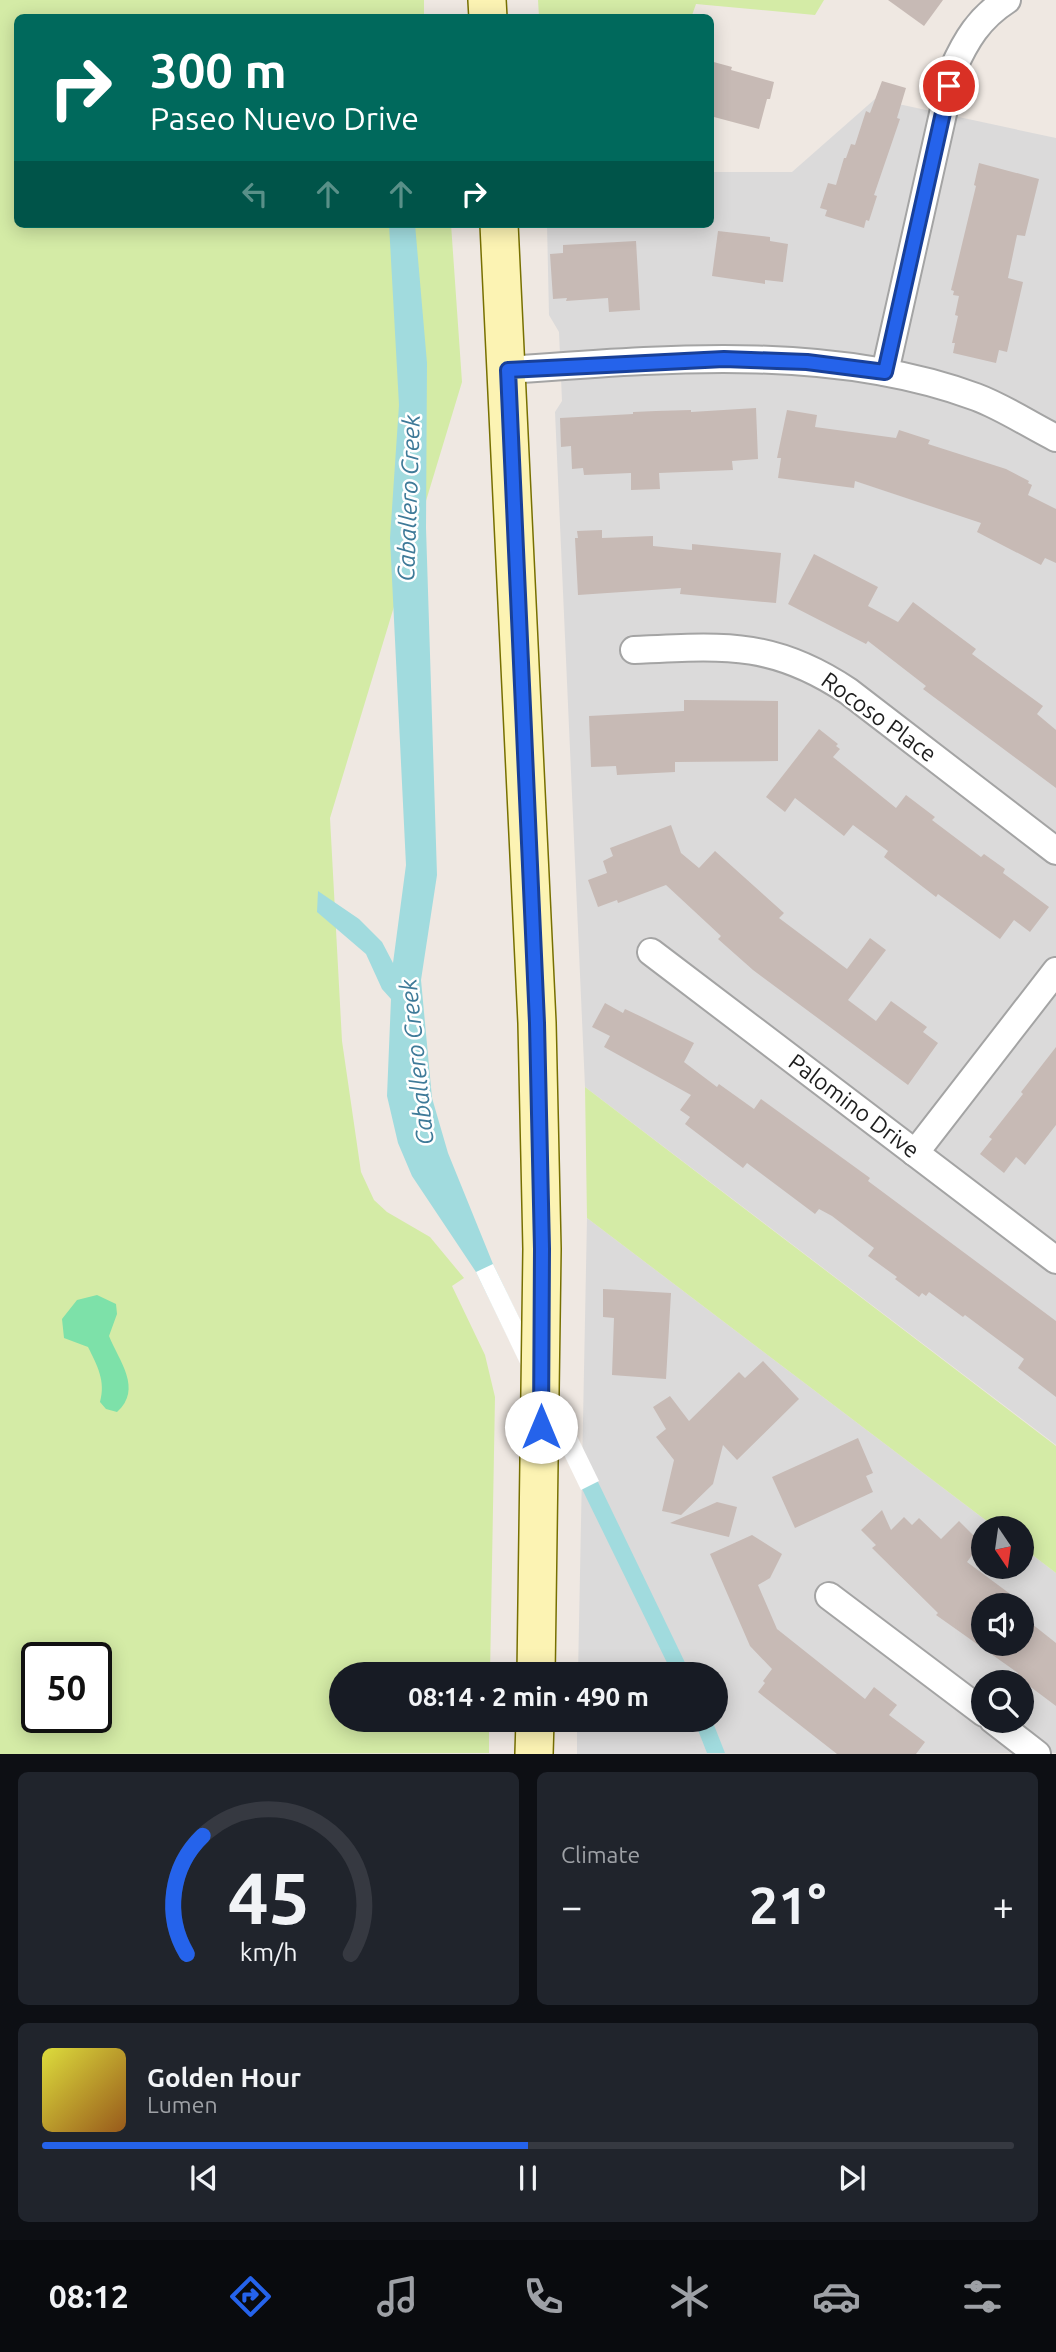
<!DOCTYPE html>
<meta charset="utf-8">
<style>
body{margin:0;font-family:Ubuntu,sans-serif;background:#20242c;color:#f1f3f6;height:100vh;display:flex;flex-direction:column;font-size:26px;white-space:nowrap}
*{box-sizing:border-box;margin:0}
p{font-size:23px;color:#9ea1a6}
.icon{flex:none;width:38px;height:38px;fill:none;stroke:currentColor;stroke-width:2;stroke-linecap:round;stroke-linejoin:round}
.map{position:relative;height:1754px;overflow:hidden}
.side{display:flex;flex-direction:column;gap:18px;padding:18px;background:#0d0f14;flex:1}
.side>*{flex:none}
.top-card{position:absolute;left:14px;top:14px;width:700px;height:214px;border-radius:10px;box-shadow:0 4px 18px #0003;background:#00695c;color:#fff;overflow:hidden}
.needle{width:46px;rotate:167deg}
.fabs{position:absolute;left:971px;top:1516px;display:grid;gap:14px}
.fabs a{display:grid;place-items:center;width:63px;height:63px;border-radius:50%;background:#171b24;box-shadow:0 4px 18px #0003;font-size:35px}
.speed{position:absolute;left:21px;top:1642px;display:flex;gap:14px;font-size:35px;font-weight:700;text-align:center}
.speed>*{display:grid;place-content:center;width:91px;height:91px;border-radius:50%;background:#171b24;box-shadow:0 4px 18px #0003;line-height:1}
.speed .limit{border:4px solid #111;border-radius:10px;background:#fff;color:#111}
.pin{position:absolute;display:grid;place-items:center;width:60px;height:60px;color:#fff;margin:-30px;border:4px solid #fff;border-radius:50%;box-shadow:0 2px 7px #0007}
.me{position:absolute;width:77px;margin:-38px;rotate:0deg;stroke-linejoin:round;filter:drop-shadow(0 0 5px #0008)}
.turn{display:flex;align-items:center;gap:24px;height:147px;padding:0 21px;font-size:32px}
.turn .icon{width:91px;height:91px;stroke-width:2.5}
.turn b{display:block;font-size:49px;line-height:60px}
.lanes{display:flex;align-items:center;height:66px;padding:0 21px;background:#0003;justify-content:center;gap:35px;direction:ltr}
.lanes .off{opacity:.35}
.big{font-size:52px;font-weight:600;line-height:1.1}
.side .tile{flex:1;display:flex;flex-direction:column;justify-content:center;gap:10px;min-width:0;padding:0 24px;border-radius:10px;background:#20242c}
.side .dial{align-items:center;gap:0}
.dial svg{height:182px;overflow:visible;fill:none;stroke:#363941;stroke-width:7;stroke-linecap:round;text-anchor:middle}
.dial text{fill:#f1f3f6;stroke:none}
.song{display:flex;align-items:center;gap:21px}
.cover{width:84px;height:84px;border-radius:10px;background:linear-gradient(135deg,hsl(60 70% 55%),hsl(30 70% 35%))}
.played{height:7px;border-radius:4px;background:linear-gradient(90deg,#2563eb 50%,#363941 50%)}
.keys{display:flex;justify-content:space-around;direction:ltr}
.heat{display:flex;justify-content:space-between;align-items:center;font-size:38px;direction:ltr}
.side .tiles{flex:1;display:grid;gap:18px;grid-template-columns:1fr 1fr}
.tile:last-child{grid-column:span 2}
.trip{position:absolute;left:329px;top:1662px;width:399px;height:70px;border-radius:35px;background:#171b24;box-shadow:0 4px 18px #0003;font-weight:600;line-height:70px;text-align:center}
.tab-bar{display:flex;height:112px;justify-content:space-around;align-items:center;background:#090b0e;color:#9ea1a6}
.tab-bar .icon{width:49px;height:49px}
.tab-bar .selected{color:#2563eb}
.tab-bar b{font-size:32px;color:#f1f3f6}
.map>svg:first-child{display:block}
.residential{fill:#dbdada;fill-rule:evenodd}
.grass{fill:#d4eba6;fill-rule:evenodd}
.pitch{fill:#7de1a9}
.water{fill:#a1dbde}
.pier{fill:#fff}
.building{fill:#c7bab5}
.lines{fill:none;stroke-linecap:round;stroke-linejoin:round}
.minor-casing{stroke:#a4a4a4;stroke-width:30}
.secondary-casing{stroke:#777001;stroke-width:40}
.minor{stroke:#fff;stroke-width:26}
.secondary{stroke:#fcf3b3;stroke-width:37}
.route-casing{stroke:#184099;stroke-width:18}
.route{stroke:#2563eb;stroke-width:12}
.labels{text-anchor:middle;stroke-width:5;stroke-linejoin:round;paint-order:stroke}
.street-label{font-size:23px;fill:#1d1d1d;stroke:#fff}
.water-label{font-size:24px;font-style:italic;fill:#3e7a98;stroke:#fff}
</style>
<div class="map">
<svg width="1056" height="1754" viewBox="0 0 1056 1754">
<rect width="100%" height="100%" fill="#efe8e2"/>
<g class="residential">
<path d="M 875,99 L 1056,138 L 1056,1445 L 585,1087 L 555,412 L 562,401 L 559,332 L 549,315 L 547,224 L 710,224 L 711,172 L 792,172 Z"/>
<path d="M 587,1218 L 996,1528 L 984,1528 L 984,1566 L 1022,1566 L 1022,1547 L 1056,1573 L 1056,1753 L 577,1754 L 577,1720 L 716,1720 L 716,1675 L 578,1675 ZM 984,1605 L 1022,1605 L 1022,1643 L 984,1643 ZM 984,1682 L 1022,1682 L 1022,1720 L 984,1720 Z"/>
</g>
<g class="grass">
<path d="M 0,0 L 424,0 L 424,18 L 18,18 L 18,224 L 451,224 L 462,382 L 330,818 L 342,1041 L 361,1172 L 374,1200 L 387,1212 L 430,1237 L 464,1278 L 452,1286 L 485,1355 L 495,1397 L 490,1675 L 341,1675 L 341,1720 L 489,1720 L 489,1753 L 0,1754 ZM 37,1657 L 96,1657 L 96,1717 L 37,1717 Z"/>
<path d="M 538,0 L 824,0 L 815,15 L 696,4 L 691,18 L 539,17 Z"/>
<path d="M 585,1087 L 1056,1446 L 1056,1573 L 1022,1547 L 1022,1528 L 996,1528 L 587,1218 Z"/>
</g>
<path class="pitch" d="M 97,1295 L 116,1304 L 117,1314 L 109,1336 C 119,1361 143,1389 117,1412 L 106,1409 L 100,1402 C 106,1381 97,1365 88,1347 L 64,1338 L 62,1319 L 77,1300 Z"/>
<g class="water">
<path d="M 389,224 L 415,224 L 427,363 L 426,528 L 437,875 L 421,980 L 432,1098 L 448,1153 L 493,1264 L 691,1675 L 673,1675 L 476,1272 L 412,1176 L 398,1143 L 387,1096 L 391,999 L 382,989 L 366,954 L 317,912 L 318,891 L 359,919 L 382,942 L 393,963 L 406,865 L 390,538 L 399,405 Z"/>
<path d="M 694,1720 L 712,1720 L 725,1753 L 707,1753 Z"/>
</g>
<path class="pier" d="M 493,1264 L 599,1481 L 581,1490 L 476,1272 Z"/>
<g class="building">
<path d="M 888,0 L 943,0 L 924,26 Z"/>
<path d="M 710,61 L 732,67 L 731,70 L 774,82 L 770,99 L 767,99 L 759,129 L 714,117 L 710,119 Z"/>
<path d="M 882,81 L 906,88 L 897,118 L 900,119 L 874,195 L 877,196 L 869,221 L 866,220 L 864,228 L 825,216 L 827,210 L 820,208 L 828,183 L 836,185 L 844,158 L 846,158 L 851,144 L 855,145 L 866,111 L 870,113 Z"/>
<path d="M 979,163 L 1039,179 L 1025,236 L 1017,235 L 1008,278 L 1023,282 L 1007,352 L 999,350 L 996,363 L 953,353 L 955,343 L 952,343 L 958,316 L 955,315 L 959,296 L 953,295 L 954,291 L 951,290 L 976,186 L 974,185 Z"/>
<path d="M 718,231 L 770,237 L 770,241 L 788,244 L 783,282 L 765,280 L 765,284 L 712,276 Z"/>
<path d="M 636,241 L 640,310 L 609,312 L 608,298 L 566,301 L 567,298 L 553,299 L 550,254 L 563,253 L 563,245 Z"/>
<path d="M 756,408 L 758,459 L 732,461 L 733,470 L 659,473 L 660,489 L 631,490 L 631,473 L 584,475 L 583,468 L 572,469 L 571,446 L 561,447 L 560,418 L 633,414 L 633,412 L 656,411 L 691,410 L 691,412 Z"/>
<path d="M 787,410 L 817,415 L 815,427 L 896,438 L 899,430 L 930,440 L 928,444 L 1006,469 L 1029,481 L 1028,483 L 1032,485 L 1028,495 L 1056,509 L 1056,563 L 1045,558 L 1041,565 L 977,532 L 981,523 L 855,481 L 854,488 L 778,478 L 781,458 L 777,458 Z"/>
<path d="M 602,530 L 602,538 L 653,536 L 653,546 L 692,550 L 692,544 L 781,553 L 776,603 L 680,594 L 681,588 L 578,595 L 575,538 L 578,538 L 577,531 Z"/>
<path d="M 814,554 L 878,587 L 868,606 L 898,622 L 913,602 L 976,649 L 972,654 L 1043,706 L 1037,714 L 1056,730 L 1056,788 L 923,689 L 926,686 L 868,641 L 866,644 L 788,604 Z"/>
<path d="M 684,700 L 778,701 L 778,761 L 675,762 L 675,772 L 617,775 L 616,766 L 591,767 L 589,716 L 684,711 Z"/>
<path d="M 819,729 L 838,744 L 836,746 L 840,749 L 833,757 L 896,808 L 906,795 L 935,817 L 932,820 L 981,857 L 984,854 L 1005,869 L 1003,873 L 1049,907 L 1030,932 L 1014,920 L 1000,939 L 938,894 L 936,897 L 884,857 L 888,851 L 853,825 L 844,836 L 795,798 L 785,812 L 766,797 Z"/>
<path d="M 671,825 L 681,853 L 699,868 L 715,851 L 784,913 L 779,918 L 847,969 L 870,938 L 886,950 L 848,1000 L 876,1021 L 891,1001 L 927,1027 L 923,1032 L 938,1043 L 908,1085 L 753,970 L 718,939 L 721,936 L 666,885 L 618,903 L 617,900 L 598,907 L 588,880 L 607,873 L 603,861 L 613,856 L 610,848 Z"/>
<path d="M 605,1003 L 623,1013 L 625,1009 L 644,1018 L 694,1043 L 684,1062 L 717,1087 L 719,1084 L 754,1109 L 761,1099 L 870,1178 L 868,1181 L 1056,1321 L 1056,1397 L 1018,1368 L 1024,1359 L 965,1315 L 963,1317 L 929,1292 L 926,1296 L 922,1293 L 919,1297 L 895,1279 L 897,1277 L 868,1256 L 874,1248 L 832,1216 L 819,1209 L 815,1214 L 747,1163 L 743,1168 L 685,1124 L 690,1117 L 680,1110 L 691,1095 L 604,1047 L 610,1036 L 592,1027 Z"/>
<path d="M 1056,1047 L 1056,1125 L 1025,1165 L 1016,1157 L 1004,1173 L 980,1154 L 992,1139 L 989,1137 L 1023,1094 L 1021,1092 Z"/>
<path d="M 603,1289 L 671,1293 L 666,1379 L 612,1375 L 614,1318 L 603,1317 Z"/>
<path d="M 763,1361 L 799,1399 L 737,1460 L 723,1445 L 713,1484 L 681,1515 L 662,1511 L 674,1460 L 656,1437 L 666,1429 L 653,1407 L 670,1396 L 689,1421 L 739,1372 L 745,1378 Z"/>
<path d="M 858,1438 L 873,1473 L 866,1476 L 873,1492 L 795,1528 L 772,1477 Z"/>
<path d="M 717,1502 L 737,1507 L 729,1537 L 670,1523 Z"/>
<path d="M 882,1510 L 891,1530 L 904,1517 L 912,1525 L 919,1518 L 941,1539 L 959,1521 L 981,1543 L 967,1562 L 1025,1605 L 984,1605 L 984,1643 L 1022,1643 L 1022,1616 L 1056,1643 L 1056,1706 L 1016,1676 L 1018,1673 L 936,1615 L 938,1613 L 872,1548 L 876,1545 L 861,1530 Z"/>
<path d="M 752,1535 L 782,1554 L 770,1578 L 758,1585 L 777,1629 L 865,1699 L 874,1687 L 897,1705 L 889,1715 L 925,1742 L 916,1754 L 837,1754 L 758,1692 L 765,1683 L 763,1681 L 772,1669 L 750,1646 L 710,1554 Z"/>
</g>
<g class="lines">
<g class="minor-casing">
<g id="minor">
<path d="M 508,370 C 661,359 829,343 976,397 C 1003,407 1030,425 1056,438"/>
<path d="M 885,372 L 953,69 C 966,40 979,18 1007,0"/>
<path d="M 634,650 C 721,646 772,640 848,691 L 1056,851"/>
<path d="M 651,952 L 1056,1260"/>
<path d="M 915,1153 L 1056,971"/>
<path d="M 829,1596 L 984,1713"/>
<path d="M 993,1720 L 1037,1754"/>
</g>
</g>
<g class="secondary-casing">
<g id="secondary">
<path d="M 487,0 L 488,18"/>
<path d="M 499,224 L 537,1023 L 542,1249 L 536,1675"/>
<path d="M 534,1754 L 535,1720"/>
</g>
</g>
<use href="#minor" class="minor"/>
<use href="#secondary" class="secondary"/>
</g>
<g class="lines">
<g class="route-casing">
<path id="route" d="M 541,1427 L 542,1249 L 537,1023 L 508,370 L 724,359 L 807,362 L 885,372 L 949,86"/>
</g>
<use href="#route" class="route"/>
</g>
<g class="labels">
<g class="street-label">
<text transform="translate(879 717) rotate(36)" y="8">Rocoso Place</text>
<text transform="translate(854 1106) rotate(37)" y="8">Palomino Drive</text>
</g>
<g class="water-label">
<text transform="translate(409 498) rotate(-88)" y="8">Caballero Creek</text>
<text transform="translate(417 1062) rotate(-96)" y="8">Caballero Creek</text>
</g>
</g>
</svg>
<div class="fabs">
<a><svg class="needle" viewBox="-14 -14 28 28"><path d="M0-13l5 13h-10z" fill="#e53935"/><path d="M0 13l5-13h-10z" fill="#9ea1a6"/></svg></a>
<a><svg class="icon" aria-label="sound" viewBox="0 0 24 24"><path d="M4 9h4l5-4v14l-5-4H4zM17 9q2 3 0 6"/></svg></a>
<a><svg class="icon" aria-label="search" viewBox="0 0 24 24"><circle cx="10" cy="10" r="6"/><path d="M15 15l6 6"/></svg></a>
</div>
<div class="speed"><div class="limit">50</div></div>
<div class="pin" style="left:949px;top:86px;background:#d93025"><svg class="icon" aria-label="arrive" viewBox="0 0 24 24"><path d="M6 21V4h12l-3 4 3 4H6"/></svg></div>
<svg class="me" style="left:541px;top:1427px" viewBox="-20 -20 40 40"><circle r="19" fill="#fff"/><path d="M0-13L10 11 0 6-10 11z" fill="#2563eb"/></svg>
<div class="trip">08:14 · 2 min · 490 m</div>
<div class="top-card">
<div class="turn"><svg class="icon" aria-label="right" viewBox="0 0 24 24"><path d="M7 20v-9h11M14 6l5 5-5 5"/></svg><div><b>300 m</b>Paseo Nuevo Drive</div></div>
<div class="lanes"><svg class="icon off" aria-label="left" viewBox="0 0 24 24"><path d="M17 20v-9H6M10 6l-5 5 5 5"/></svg><svg class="icon off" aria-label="ahead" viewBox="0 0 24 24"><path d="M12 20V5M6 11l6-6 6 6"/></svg><svg class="icon off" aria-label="ahead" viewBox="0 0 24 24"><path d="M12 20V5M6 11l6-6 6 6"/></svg><svg class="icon" aria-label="right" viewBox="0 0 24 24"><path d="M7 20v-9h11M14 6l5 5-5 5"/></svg></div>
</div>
</div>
<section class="side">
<div class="tiles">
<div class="tile dial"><svg viewBox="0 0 100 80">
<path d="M14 69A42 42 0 1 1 86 69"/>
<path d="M14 69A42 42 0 0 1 21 17" stroke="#2563eb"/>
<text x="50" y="56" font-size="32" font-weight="700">45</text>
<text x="50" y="72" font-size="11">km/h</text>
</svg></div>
<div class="tile"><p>Climate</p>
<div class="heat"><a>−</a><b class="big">21°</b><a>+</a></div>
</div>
<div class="tile">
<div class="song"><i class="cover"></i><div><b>Golden Hour</b><p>Lumen</p></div></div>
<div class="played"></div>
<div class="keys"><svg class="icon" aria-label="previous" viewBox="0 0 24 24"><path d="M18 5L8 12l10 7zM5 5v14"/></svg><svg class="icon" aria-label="pause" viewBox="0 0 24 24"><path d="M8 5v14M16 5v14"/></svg><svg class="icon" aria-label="next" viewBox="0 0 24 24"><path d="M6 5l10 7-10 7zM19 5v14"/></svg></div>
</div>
</div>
</section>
<nav class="tab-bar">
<b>08:12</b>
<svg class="icon selected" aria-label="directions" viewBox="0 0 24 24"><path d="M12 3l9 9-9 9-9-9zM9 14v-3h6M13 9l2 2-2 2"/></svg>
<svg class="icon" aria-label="music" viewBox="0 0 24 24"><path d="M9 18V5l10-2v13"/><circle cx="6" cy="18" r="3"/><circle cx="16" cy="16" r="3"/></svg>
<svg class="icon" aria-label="phone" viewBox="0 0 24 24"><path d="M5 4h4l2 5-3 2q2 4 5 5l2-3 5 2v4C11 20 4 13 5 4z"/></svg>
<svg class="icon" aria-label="climate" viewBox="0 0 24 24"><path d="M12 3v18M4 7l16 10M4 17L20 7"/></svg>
<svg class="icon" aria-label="car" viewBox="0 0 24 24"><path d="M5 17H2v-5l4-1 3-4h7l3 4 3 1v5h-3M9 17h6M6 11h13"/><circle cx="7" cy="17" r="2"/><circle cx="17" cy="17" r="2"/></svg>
<svg class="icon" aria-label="filters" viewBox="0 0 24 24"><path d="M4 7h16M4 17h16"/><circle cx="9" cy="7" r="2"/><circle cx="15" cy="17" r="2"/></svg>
</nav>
